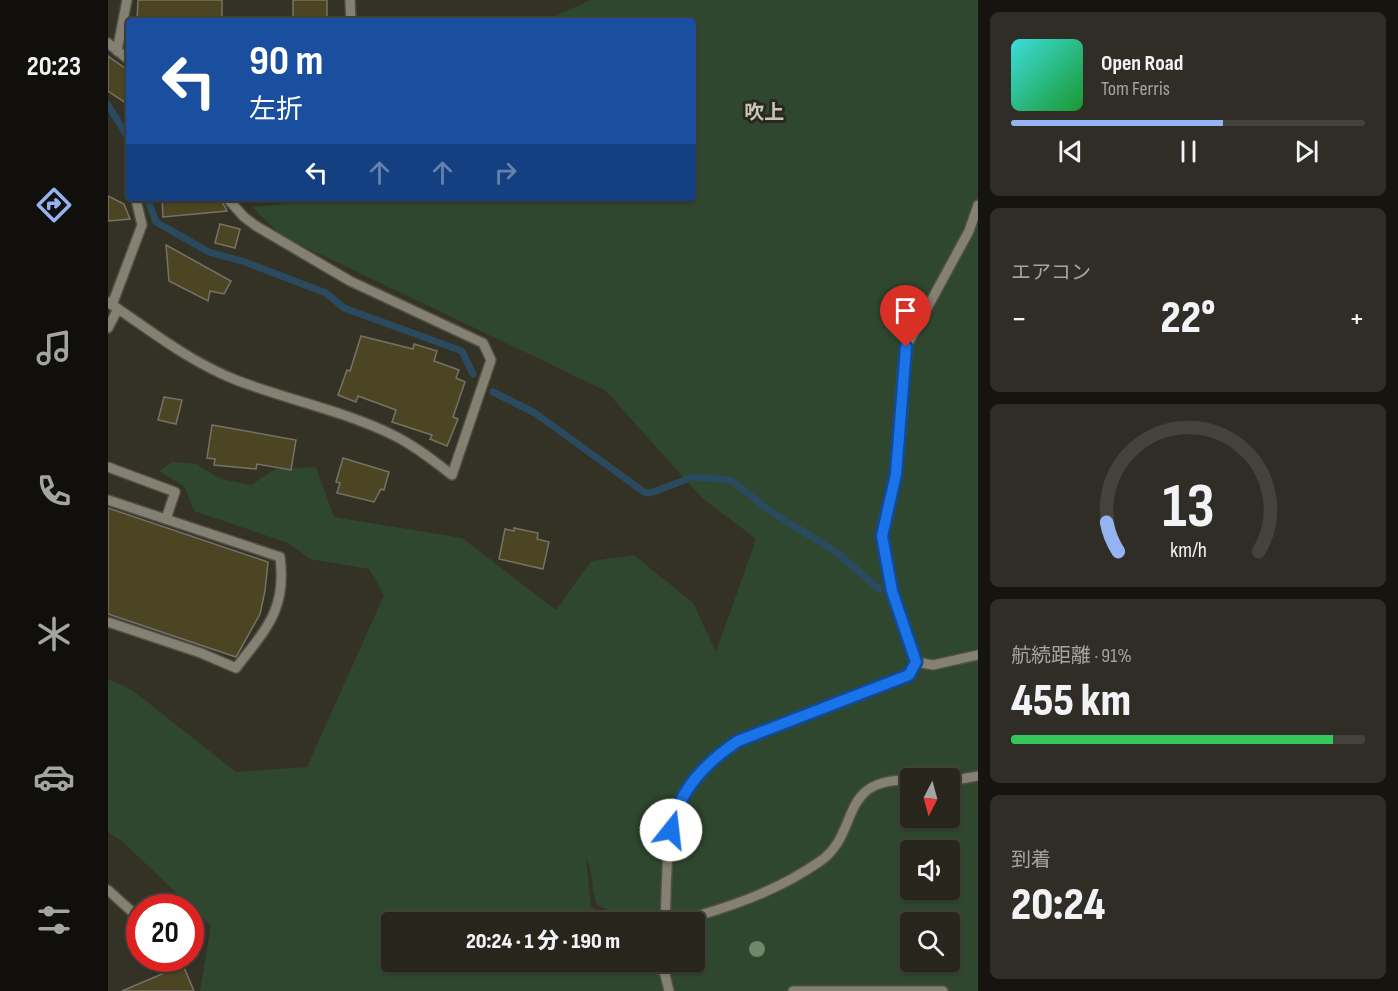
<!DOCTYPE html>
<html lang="ja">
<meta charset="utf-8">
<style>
body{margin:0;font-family:"Sofia Sans Condensed","Noto Sans JP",sans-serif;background:#2f2d25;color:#f1f3f6;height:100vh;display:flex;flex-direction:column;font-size:22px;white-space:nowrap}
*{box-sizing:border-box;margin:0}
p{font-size:20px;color:#a4a5a3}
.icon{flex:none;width:33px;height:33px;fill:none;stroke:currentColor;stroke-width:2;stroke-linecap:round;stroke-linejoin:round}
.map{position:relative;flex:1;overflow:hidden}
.sheet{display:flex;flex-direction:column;gap:12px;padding:12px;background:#15140f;width:420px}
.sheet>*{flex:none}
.banner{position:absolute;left:18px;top:18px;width:570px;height:183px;border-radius:6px;box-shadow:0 2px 4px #0004,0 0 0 2px #43423b;background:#1a4fa0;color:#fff;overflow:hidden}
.needle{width:39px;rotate:186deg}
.controls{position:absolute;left:792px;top:768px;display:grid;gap:12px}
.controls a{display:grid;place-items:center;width:60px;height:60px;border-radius:6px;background:#27251c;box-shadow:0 2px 4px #0004,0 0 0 2px #43423b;font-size:30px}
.speed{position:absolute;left:18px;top:894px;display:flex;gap:12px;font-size:30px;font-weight:700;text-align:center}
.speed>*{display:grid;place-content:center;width:78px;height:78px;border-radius:50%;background:#27251c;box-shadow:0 2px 4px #0004,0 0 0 2px #43423b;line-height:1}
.speed .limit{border:9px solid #d22;background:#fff;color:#111}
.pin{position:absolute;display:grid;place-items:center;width:51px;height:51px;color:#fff;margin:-62px -26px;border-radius:50% 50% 50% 0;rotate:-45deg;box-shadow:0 0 6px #0007}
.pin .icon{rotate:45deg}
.me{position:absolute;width:66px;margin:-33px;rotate:16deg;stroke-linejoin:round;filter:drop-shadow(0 0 4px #0008)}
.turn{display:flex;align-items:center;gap:21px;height:126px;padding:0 24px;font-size:27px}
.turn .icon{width:78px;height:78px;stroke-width:2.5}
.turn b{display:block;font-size:42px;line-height:51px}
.lanes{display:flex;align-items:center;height:57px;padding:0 24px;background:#0003;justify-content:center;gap:30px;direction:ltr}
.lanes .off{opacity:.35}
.big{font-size:45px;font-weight:800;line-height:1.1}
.sheet .widget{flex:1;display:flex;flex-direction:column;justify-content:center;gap:9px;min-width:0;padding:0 21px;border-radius:9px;background:#2f2d25}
.sheet .dial{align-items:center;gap:0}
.dial svg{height:156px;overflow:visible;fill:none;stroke:#43423b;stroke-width:7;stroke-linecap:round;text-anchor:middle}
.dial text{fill:#f1f3f6;stroke:none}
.song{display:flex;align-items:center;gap:18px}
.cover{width:72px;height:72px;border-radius:9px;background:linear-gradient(135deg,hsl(180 70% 55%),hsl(130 70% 35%))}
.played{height:6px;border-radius:3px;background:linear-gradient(90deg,#95b2f1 60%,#43423b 60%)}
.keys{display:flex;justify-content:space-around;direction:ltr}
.heat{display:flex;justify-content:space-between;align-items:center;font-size:33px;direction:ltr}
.charge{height:9px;border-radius:4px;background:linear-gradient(90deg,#34c759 91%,#43423b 0)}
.trip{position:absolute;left:273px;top:912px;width:324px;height:60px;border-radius:6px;background:#27251c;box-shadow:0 2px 4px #0004,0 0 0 2px #43423b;font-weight:800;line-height:60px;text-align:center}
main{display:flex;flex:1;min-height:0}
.tab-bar{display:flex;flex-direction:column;width:108px;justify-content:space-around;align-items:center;background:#100f0b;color:#a4a5a3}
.tab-bar .icon{width:42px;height:42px}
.tab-bar .selected{color:#95b2f1}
.tab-bar b{font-size:27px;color:#f1f3f6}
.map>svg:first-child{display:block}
.green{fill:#2f472f;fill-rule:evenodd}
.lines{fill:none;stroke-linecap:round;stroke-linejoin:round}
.stream{stroke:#2a4a60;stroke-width:7}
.building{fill:#4c4523;stroke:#767366;stroke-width:1.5}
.lane-casing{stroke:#514f45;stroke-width:12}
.lane{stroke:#848173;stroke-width:9}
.tree{fill:#6f8869}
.route-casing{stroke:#114b97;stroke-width:15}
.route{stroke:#1a73e8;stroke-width:10}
.labels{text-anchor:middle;stroke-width:6;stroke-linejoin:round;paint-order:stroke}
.neighbourhood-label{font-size:20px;font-weight:bold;fill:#c8c5b6;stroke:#2a271c}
</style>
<main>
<nav class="tab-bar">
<b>20:23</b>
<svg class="icon selected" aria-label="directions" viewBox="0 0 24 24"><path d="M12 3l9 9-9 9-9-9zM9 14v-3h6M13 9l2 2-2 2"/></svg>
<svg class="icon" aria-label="music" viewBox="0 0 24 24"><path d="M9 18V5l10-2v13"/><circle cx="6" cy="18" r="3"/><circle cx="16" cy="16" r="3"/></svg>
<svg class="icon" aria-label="phone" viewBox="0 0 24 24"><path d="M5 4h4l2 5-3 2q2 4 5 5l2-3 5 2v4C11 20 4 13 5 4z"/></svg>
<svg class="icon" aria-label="climate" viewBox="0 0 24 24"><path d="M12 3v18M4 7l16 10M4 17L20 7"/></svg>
<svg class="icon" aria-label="car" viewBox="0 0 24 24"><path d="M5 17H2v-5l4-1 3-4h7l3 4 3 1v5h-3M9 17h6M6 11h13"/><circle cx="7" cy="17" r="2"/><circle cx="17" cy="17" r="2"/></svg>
<svg class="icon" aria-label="filters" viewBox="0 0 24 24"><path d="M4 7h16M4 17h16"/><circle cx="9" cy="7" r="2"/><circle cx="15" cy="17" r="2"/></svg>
</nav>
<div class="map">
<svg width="870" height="991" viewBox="0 0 870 991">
<rect width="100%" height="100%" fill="#343125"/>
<path class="green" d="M 483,0 L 870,0 L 870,991 L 92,991 L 103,926 L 15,842 L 0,832 L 0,679 L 24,690 L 128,772 L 199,767 L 276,595 L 261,569 L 202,559 L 180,543 L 86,511 L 76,486 L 51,471 L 64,462 L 88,464 L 113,479 L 143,485 L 167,469 L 208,467 L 226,517 L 354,538 L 448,610 L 483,561 L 526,555 L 585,603 L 608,652 L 648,539 L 594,498 L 498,391 L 174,236 L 144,207 L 231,198 L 585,198 L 585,21 L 435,21 ZM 802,778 L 842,778 L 842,818 L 802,818 ZM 802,850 L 842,850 L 842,890 L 802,890 ZM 478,858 C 486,873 483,890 489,905 L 498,909 L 501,920 L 483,906 ZM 284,922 L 586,922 L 586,962 L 284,962 ZM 802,922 L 842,922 L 842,962 L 802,962 Z"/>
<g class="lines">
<g class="stream">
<path d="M 0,105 L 21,139"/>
<path d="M 39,198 L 48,222 L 101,252 L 137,262 L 218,293 L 236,308 L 354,351 L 365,374"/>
<path d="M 385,392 L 427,413 L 536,492 L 542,493 L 585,477 L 623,480 L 659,509 L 728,552 L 771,589"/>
</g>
</g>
<g class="building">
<path d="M 30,0 L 114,0 L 114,21 L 29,21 Z"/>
<rect x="185" y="0" width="34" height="21"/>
<path d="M 0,56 L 21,71 L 21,105 L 0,91 Z"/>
<path d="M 0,196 L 16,204 L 22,219 L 0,221 Z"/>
<path d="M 54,198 L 112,198 L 119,211 L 55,217 Z"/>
<path d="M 112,224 L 132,229 L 127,248 L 107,243 Z"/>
<path d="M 58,245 L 123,281 L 116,294 L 102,291 L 100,301 L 61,281 Z"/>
<path d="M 253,336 L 305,349 L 306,344 L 329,351 L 326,361 L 351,370 L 348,378 L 357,382 L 345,417 L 350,419 L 339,446 L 322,439 L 324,435 L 284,422 L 288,410 L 250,396 L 248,402 L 230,395 L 239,370 L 242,371 Z"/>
<path d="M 56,397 L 74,400 L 68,424 L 50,420 Z"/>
<path d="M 104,425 L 188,440 L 183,470 L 149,464 L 148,469 L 106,465 L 107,459 L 99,458 Z"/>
<path d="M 235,458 L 281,472 L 276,490 L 273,489 L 266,502 L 229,493 L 232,483 L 228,482 Z"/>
<path d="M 0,508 L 160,562 L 157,591 L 152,614 L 128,657 L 0,614 Z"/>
<path d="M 406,528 L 430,533 L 429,539 L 441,542 L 435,569 L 391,559 L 397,529 L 406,531 Z"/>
<path d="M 75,965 L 86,991 L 14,991 Z"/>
</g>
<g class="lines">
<g class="lane-casing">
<g id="lane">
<path d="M 242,0 L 243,21"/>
<path d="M 0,43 L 21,60"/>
<path d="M 9,51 L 19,0"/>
<path d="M 0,302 C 42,330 80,361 128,380 C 180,400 237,411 287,436 C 307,446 326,461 344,475 L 383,360 L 375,343 L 242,281 L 148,226 L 136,217 L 119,198"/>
<path d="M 4,305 L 34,225 L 29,204"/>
<path d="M 0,328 L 10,309"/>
<path d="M 0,467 L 67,492 L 58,519"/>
<path d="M 0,500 L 172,557 C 179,609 158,629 128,668 L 93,653 L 0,622"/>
<path d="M 808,662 L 784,590 L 774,536 L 788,474 L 795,407 L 794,373 L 798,347 L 861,231 L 870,205"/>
<path d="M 808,662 L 825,665 L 870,655"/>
<path d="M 842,781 L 870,776"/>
<path d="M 0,890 L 32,919"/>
<path d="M 514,917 L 517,922"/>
<path d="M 557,922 C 561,839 552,793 630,741 L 801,675 L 808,662"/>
<path d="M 567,922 C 617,909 668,892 711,862 C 754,833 728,778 802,780"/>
<path d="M 537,962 L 555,971"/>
<path d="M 554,962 L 561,991"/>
<path d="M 685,991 L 835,991"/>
</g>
</g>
<use href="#lane" class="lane"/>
</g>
<circle class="tree" cx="649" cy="949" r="8"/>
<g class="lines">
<g class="route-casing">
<path id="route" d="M 563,830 C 571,790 597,763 630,741 L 801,675 L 808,662 L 784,591 L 774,536 L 788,474 L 798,347"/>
</g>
<use href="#route" class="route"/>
</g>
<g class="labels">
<g class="neighbourhood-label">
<text x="656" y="119">吹上</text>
</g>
</g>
</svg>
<div class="controls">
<a><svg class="needle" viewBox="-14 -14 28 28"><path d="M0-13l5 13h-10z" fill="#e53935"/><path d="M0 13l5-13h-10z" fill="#a4a5a3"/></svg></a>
<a><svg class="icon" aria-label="sound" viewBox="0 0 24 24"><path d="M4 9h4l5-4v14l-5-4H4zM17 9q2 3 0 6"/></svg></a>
<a><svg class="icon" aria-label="search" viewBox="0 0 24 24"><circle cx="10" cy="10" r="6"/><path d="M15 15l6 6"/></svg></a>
</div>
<div class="speed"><div class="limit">20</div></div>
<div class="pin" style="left:798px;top:347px;background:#d93025"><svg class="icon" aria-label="arrive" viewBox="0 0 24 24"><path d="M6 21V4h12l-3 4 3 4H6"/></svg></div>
<svg class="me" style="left:563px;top:830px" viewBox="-20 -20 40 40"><circle r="19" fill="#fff"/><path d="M0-13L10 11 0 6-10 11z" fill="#1a73e8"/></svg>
<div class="trip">20:24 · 1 分 · 190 m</div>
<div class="banner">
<div class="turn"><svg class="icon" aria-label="left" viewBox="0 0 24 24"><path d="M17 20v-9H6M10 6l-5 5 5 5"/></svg><div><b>90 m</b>左折</div></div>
<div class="lanes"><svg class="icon" aria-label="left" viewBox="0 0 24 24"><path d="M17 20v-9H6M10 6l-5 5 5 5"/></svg><svg class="icon off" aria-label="ahead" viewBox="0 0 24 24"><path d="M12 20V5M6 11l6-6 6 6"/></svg><svg class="icon off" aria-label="ahead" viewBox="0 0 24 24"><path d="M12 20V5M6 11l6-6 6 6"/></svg><svg class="icon off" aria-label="right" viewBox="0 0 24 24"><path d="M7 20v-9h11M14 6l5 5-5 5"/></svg></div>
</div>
</div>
<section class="sheet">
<div class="widget">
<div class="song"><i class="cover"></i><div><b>Open Road</b><p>Tom Ferris</p></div></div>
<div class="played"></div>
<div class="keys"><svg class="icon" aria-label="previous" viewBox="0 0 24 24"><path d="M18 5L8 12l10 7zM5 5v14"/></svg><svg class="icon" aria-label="pause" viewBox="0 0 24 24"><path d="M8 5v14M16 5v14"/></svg><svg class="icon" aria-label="next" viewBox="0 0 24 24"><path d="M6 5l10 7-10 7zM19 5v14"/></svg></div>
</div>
<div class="widget"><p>エアコン</p>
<div class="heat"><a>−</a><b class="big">22°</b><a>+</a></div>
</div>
<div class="widget dial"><svg viewBox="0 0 100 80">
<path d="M14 69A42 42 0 1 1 86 69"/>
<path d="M14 69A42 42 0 0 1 8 54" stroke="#95b2f1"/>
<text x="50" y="56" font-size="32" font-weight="700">13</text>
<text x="50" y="72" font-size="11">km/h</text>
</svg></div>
<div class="widget"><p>航続距離 · 91%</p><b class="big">455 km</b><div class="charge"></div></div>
<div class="widget"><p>到着</p><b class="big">20:24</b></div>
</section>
</main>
